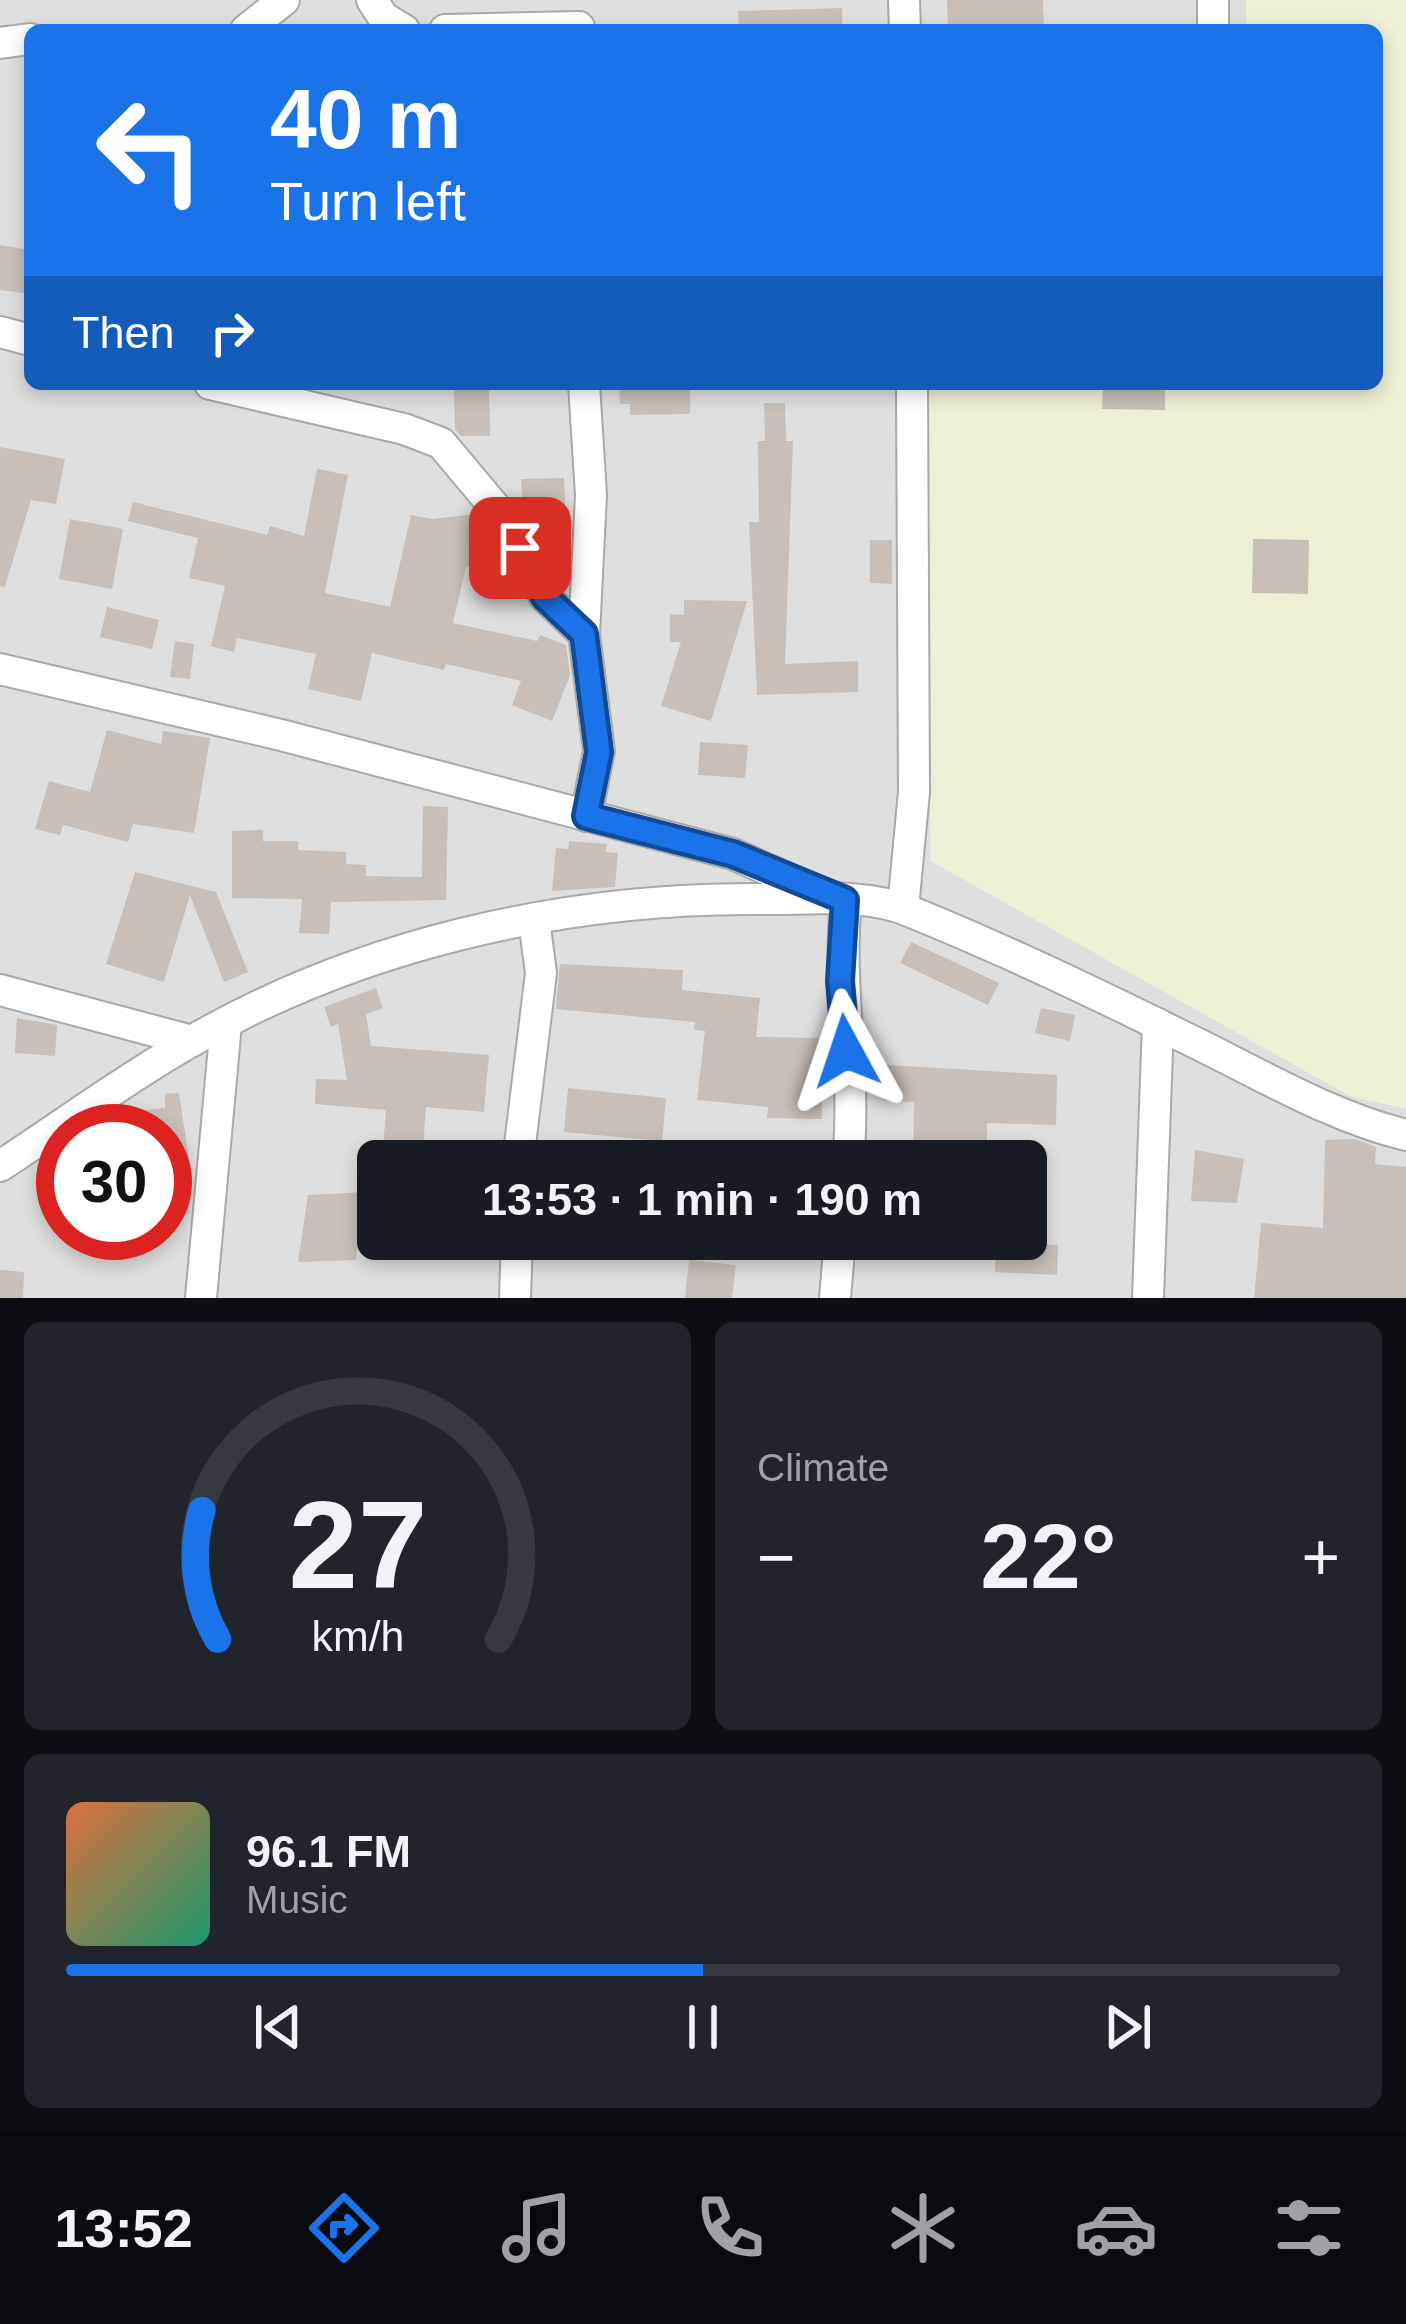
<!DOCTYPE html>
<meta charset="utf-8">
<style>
body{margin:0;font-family:Arial,sans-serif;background:#20242c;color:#f1f3f6;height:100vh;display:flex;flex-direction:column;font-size:45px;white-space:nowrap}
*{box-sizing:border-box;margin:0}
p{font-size:39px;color:#9ea1a6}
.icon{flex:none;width:66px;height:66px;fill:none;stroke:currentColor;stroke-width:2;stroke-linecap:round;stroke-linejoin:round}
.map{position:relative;height:1298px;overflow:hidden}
.drawer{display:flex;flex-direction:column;gap:24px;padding:24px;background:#0d0f14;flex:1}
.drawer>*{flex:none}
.banner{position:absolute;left:24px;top:24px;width:1359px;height:366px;border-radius:18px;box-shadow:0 6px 18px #0003;background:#1a73e8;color:#fff;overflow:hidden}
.speed{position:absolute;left:36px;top:1104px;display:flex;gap:24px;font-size:60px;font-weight:700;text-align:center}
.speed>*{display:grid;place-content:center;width:156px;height:156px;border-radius:50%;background:#171b24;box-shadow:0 6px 18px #0003;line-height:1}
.speed .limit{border:18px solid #d22;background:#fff;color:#111}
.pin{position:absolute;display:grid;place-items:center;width:102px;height:102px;color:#fff;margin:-51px;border-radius:24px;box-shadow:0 6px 18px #0006}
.me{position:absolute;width:132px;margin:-66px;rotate:355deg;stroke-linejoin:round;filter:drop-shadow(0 0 9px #0008)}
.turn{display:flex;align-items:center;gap:42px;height:252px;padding:0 48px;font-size:54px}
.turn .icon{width:156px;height:156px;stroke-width:2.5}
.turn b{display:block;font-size:84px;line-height:102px}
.then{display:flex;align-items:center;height:114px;padding:0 48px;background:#0003;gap:24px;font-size:45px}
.big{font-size:90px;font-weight:600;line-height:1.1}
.drawer .tile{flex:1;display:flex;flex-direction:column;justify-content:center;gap:18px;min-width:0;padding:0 42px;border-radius:18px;background:#20242c}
.drawer .dial{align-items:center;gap:0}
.dial svg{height:312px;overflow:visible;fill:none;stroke:#363941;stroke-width:7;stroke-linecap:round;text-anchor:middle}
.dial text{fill:#f1f3f6;stroke:none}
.song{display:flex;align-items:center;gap:36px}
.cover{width:144px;height:144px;border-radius:18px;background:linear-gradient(135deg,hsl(20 70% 55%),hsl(160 70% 35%))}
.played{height:12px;border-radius:6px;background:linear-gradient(90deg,#1a73e8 50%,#363941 50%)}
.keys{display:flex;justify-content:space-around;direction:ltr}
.heat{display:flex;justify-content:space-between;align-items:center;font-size:66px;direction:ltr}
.drawer .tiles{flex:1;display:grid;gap:24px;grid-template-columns:1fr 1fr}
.tile:last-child{grid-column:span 2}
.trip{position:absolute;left:357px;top:1140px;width:690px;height:120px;border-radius:18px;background:#171b24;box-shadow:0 6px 18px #0003;font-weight:600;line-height:120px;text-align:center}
.dock{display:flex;height:192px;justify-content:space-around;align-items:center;background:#090b0e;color:#9ea1a6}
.dock .icon{width:84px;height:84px}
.dock .selected{color:#1a73e8}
.dock b{font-size:54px;color:#f1f3f6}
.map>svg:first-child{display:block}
.residential{fill:#e0dfdf;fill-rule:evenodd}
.farmland{fill:#eef0d5}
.building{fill:#c7bfb8}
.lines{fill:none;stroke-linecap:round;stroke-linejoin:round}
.minor-casing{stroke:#a9a9a9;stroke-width:34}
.minor{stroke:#fff;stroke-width:30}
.route-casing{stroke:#114b97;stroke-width:30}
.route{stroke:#1a73e8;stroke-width:21}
</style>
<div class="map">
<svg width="1406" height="1298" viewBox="0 0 1406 1298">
<rect width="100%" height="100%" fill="#f2efe9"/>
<path class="residential" d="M 0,0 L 1246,0 L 1246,30 L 30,30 L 30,384 L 921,384 L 931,861 L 1352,1097 L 1406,1108 L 1406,1298 L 0,1298 ZM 63,1131 L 165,1131 L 165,1233 L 63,1233 ZM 378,1161 L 1026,1161 L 1026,1239 L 378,1239 Z"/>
<path class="farmland" d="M 1246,0 L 1406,0 L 1406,1108 L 1352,1097 L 931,861 L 921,384 L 1377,384 L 1377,30 L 1246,30 Z"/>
<g class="building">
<path d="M 947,0 L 1043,0 L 1044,30 L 948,30 Z"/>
<path d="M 842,8 L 842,30 L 739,30 L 738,11 Z"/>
<path d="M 0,245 L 30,250 L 30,294 L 0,290 Z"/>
<path d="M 454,384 L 489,384 L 490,436 L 461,436 L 455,429 Z"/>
<path d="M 628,384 L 690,384 L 690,414 L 630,415 L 630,404 L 620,404 L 619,385 Z"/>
<path d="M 1103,384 L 1165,384 L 1165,410 L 1102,409 Z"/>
<path d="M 764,403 L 785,403 L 786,441 L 793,441 L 785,664 L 858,661 L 858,692 L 757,695 L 749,522 L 759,522 L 758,441 L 765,441 Z"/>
<path d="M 0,447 L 65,459 L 56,504 L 31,500 L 5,587 L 0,586 Z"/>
<path d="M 317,469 L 348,475 L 325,593 L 390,607 L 411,515 L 432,519 L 475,514 L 502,563 L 466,567 L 453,623 L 537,641 L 540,635 L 566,645 L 570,675 L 552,721 L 512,705 L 521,681 L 446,664 L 444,670 L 372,653 L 361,701 L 308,689 L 316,654 L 237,638 L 234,652 L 211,646 L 225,586 L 189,578 L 198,538 L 128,521 L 133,502 L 267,535 L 270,526 L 304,536 Z"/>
<path d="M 564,478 L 566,524 L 556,525 L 556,535 L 533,535 L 523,515 L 521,479 Z"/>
<path d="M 70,519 L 123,529 L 112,589 L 59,579 Z"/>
<path d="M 1253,539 L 1309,540 L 1308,594 L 1252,593 Z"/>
<path d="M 870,540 L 892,540 L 892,584 L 870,583 Z"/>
<path d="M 684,600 L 747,601 L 711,721 L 661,706 L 681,642 L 670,642 L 670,614 L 684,615 Z"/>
<path d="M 107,607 L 159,620 L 152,649 L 100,637 Z"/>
<path d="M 175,641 L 194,644 L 190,679 L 170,677 Z"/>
<path d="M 107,730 L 161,744 L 163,731 L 210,738 L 194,833 L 133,824 L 128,842 L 63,825 L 60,835 L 35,829 L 49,781 L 90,792 Z"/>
<path d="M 700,742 L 748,745 L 745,778 L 698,775 Z"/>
<path d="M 423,806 L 448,807 L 446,900 L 331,902 L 329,934 L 299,933 L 302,899 L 232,898 L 232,831 L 263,830 L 263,841 L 298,841 L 298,850 L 346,852 L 346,864 L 366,865 L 366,876 L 422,877 Z"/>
<path d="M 569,841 L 607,844 L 606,852 L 618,853 L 615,887 L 552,891 L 556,848 L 568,849 Z"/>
<path d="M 135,872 L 216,892 L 248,972 L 224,982 L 190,895 L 164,982 L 106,964 Z"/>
<path d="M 911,942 L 999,983 L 988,1005 L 900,963 Z"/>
<path d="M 560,964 L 683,970 L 682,990 L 760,998 L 756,1037 L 823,1038 L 822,1119 L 767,1118 L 768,1107 L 697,1100 L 705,1031 L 694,1030 L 695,1022 L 556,1009 Z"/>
<path d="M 376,988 L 383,1008 L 366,1014 L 371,1046 L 489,1055 L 484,1112 L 426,1107 L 422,1161 L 382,1161 L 386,1110 L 315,1104 L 316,1079 L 347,1080 L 338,1024 L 331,1027 L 324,1007 Z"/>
<path d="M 1041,1008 L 1075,1015 L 1070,1041 L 1035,1033 Z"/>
<path d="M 17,1018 L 57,1025 L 55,1056 L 15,1053 Z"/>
<path d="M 887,1065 L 1057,1075 L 1056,1125 L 987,1123 L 987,1161 L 913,1161 L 914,1102 L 884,1100 Z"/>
<path d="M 568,1088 L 666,1098 L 662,1141 L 564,1132 Z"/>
<path d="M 179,1093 L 192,1178 L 189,1214 L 165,1212 L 165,1131 L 129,1131 L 127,1112 L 165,1108 L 165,1094 Z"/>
<path d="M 1355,1139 L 1376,1147 L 1375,1164 L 1406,1167 L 1406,1298 L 1254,1298 L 1261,1223 L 1323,1228 L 1325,1140 Z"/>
<path d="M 1195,1150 L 1244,1159 L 1237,1203 L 1191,1201 Z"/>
<path d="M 364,1192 L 356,1260 L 298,1262 L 308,1195 Z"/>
<path d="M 996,1242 L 1058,1245 L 1057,1275 L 995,1272 Z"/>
<path d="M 689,1260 L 736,1265 L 732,1298 L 685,1298 Z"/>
<path d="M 0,1270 L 24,1272 L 23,1298 L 0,1298 Z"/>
</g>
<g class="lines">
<g class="minor-casing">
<g id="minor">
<path d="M 372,0 L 383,17 L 404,30"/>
<path d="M 904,0 L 905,30"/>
<path d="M 1213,0 L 1213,30"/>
<path d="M 246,30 L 284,0"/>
<path d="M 445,30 L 579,27"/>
<path d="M 0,43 L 30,39"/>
<path d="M 0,332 L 30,340"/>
<path d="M 210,384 L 404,429 L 441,443 L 498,511 L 545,597 L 584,634"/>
<path d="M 584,384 L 591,495 L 584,634 L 599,751 L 586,816"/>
<path d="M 0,669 L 281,735 L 733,854 L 824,895"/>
<path d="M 846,900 C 837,989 857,1073 848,1161"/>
<path d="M 903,908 L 914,792 L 912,384"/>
<path d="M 0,990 L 192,1041"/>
<path d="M 518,1161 L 541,973 L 534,920"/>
<path d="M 0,1166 C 63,1125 125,1079 190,1042 C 359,944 563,898 757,899 C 806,900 862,892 909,911 C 1008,951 1103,997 1198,1044 C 1265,1077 1333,1117 1406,1135"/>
<path d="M 201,1298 L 226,1024"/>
<path d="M 515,1298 L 517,1239"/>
<path d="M 835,1298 L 840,1239"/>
<path d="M 1148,1298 L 1158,1024"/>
</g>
</g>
<use href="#minor" class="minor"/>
</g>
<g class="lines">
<g class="route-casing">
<path id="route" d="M 520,548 L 545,597 L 584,634 L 599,752 L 586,816 L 733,854 L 845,900 L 840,981 L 846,1051"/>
</g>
<use href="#route" class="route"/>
</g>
</svg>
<div class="speed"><div class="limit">30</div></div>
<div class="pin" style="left:520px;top:548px;background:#d93025"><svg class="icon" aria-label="arrive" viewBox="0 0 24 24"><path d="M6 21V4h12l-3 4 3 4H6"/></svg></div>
<svg class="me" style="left:846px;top:1051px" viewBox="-20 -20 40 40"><path d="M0-17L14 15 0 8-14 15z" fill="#1a73e8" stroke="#fff" stroke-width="4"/></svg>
<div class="trip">13:53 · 1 min · 190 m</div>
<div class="banner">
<div class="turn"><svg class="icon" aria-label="left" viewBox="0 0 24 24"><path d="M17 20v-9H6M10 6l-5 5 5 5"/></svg><div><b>40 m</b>Turn left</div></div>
<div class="then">Then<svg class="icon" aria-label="right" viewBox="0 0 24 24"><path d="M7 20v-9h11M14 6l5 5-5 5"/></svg></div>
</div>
</div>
<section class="drawer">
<div class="tiles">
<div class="tile dial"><svg viewBox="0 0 100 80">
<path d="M14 69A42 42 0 1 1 86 69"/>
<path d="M14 69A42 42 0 0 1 10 36" stroke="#1a73e8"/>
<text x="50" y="56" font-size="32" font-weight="700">27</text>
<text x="50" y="72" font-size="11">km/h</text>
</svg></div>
<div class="tile"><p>Climate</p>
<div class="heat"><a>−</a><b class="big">22°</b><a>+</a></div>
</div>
<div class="tile">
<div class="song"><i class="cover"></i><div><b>96.1 FM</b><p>Music</p></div></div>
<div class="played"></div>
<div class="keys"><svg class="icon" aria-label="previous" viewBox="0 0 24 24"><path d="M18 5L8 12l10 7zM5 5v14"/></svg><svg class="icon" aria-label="pause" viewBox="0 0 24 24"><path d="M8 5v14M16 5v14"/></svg><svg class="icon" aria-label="next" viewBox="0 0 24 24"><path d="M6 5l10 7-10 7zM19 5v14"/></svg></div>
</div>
</div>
</section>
<nav class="dock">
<b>13:52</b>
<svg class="icon selected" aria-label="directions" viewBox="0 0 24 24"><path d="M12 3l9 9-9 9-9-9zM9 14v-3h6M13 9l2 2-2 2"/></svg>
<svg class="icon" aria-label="music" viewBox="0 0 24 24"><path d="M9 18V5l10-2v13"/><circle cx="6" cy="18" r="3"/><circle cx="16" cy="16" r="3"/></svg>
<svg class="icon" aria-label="phone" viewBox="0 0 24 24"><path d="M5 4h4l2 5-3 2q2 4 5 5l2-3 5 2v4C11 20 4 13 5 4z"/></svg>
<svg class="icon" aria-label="climate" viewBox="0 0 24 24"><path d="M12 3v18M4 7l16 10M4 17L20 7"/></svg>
<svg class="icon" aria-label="car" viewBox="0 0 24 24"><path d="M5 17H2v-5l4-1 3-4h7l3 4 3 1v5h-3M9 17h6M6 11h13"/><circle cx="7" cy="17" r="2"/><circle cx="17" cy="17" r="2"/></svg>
<svg class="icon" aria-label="filters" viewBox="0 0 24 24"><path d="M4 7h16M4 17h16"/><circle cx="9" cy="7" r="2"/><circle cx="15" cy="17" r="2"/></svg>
</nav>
